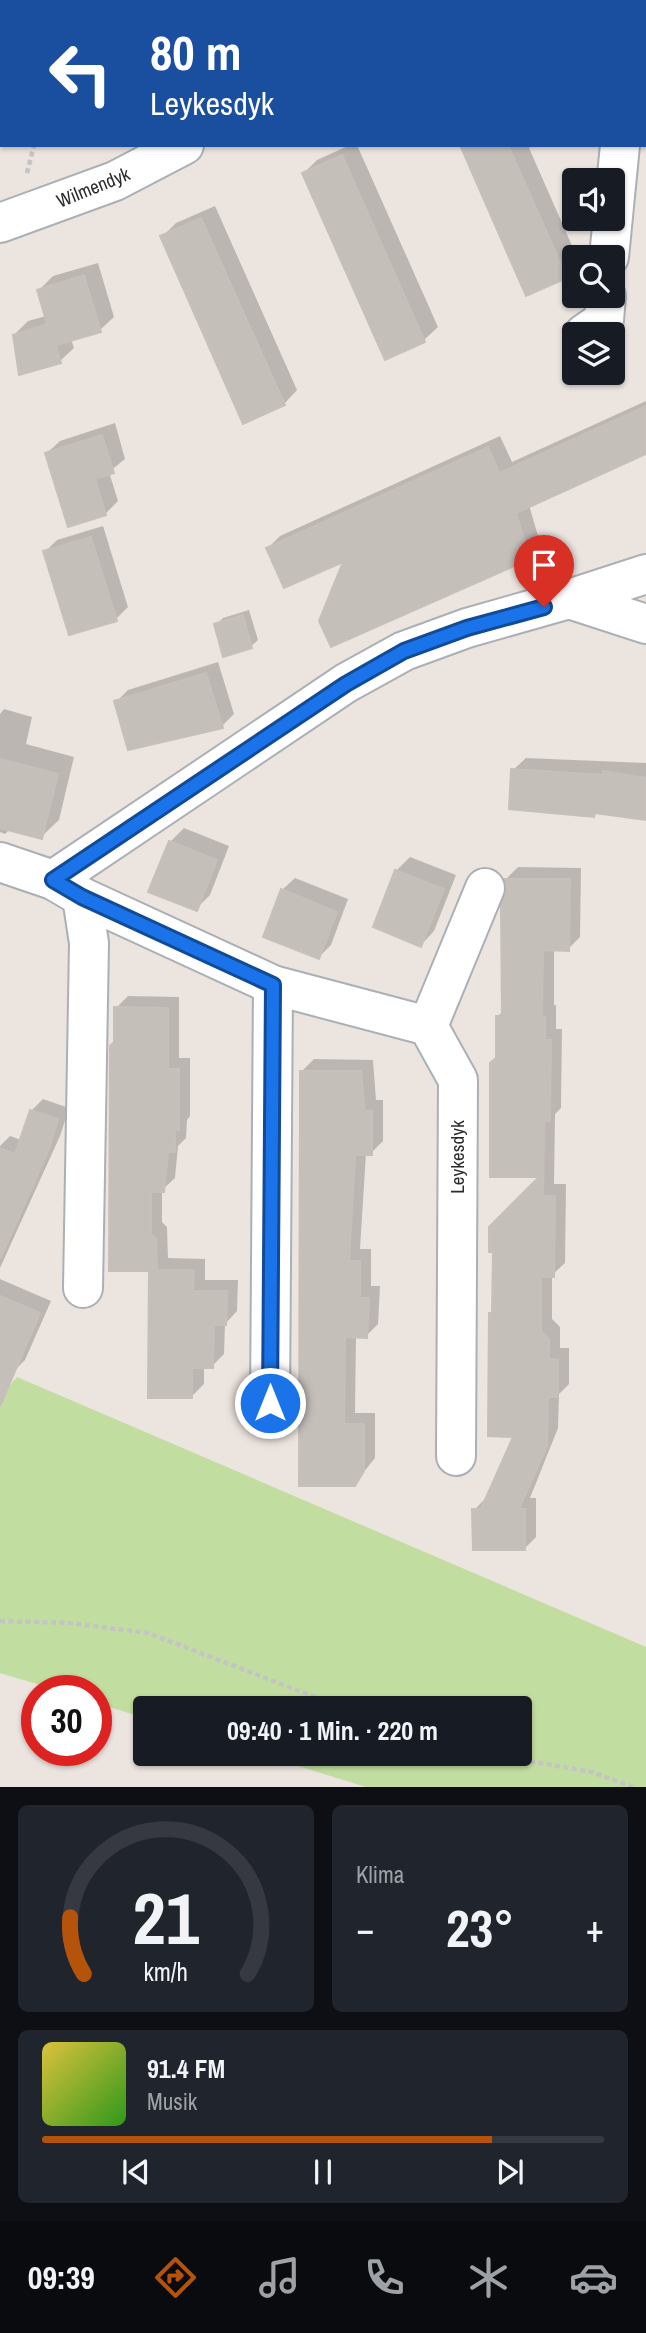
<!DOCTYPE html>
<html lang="de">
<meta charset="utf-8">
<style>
body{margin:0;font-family:"Archivo Narrow",sans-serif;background:#20242c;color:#f1f3f6;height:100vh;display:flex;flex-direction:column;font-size:26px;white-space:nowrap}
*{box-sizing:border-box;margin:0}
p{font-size:23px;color:#9ea1a6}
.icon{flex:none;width:38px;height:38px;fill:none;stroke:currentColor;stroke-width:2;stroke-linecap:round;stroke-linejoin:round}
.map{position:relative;height:1787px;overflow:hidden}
.details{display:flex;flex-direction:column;gap:18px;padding:18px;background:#0d0f14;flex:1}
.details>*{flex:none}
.top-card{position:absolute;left:0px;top:0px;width:648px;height:147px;box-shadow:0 2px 5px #0004;background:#1a4fa0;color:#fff;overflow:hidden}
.controls{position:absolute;left:562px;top:168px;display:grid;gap:14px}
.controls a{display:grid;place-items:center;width:63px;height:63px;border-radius:7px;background:#171b24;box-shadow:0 2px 5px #0004;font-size:35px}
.speed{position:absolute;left:21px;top:1675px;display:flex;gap:14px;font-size:35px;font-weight:700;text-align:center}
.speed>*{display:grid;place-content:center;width:91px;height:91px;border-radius:50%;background:#171b24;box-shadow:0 2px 5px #0004;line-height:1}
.speed .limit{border:10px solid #d22;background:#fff;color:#111}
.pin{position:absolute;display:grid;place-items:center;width:60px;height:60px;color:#fff;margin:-72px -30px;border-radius:50% 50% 50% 0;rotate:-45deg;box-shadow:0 0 7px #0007}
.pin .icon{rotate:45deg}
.me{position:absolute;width:77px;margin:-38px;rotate:0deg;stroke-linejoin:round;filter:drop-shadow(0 0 5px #0008)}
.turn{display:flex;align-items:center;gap:24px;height:147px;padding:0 35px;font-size:32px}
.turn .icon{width:91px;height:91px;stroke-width:2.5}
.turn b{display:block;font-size:49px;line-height:60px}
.big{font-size:52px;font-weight:700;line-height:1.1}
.details .card{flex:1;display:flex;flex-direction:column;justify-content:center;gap:10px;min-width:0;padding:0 24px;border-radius:10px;background:#20242c}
.details .dial{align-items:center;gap:0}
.dial svg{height:182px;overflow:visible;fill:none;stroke:#363941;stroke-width:7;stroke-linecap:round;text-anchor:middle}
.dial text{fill:#f1f3f6;stroke:none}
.song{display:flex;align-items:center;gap:21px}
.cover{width:84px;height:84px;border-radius:10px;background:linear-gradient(135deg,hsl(50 70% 55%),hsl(110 70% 35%))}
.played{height:7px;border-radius:4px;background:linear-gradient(90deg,#b45309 80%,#363941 80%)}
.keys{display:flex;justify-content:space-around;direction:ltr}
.heat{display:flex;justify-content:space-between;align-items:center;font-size:38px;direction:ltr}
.details .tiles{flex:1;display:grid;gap:18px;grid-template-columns:1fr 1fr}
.card:last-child{grid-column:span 2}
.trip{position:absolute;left:133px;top:1696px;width:399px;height:70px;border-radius:7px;background:#171b24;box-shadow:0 2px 5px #0004;font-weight:700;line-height:70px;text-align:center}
.dock{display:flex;height:112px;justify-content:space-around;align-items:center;background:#090b0e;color:#9ea1a6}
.dock .icon{width:49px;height:49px}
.dock .selected{color:#b45309}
.dock b{font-size:32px;color:#f1f3f6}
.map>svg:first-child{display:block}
.green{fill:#c2dda0}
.shadow{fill:#0003}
.building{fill:#c5bfba;stroke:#c7bfb9;stroke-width:2}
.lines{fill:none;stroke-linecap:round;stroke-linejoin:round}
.minor-casing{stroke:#abb0b6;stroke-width:42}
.path{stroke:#c4c4c4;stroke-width:4.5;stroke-dasharray:5 3.5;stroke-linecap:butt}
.minor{stroke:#fff;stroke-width:38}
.route-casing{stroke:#114b97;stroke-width:18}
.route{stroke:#1a73e8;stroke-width:12}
.labels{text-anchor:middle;stroke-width:5;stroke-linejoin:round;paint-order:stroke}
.street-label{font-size:19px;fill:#2b2b2b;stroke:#fff}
</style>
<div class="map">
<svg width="646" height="1787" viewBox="0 0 646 1787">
<rect width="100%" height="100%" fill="#ece4df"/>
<path class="green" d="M 17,1377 L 646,1647 L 646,1787 L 366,1787 L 259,1754 L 520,1754 L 520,1708 L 145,1708 L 145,1718 L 96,1703 L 96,1690 L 57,1690 L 0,1673 L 0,1396 Z"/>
<g class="shadow">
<path d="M 0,0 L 15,0 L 2,2 L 2,6 Z"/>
<path d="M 144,0 L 234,0 L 240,2 L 143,2 Z"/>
<rect x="0" y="53" width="2" height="72"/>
<path d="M 350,145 L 357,145 L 438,327 L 424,340 L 386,358 L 304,173 L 317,160 Z"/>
<path d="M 461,145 L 534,145 L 529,148 L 577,257 L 574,257 L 574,269 L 566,277 Z"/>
<path d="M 215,206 L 297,390 L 284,404 L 162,237 L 176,223 Z"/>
<path d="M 98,263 L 114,317 L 100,330 L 71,339 L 74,348 L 60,361 L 14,335 L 28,321 L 46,316 L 39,290 L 53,276 Z"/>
<path d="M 646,401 L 646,452 L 529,505 L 541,546 L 529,558 L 346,559 L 268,548 L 280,536 L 500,436 L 512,462 Z"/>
<path d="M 115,423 L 125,459 L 109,472 L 118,501 L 105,514 L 47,453 L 60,441 Z"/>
<path d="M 103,526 L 128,607 L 116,619 L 45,552 L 57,540 Z"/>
<path d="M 249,610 L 258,640 L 251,646 L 216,625 L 223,618 Z"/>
<path d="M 218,662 L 234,714 L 222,726 L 116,702 L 128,690 Z"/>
<path d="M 4,709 L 32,717 L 26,744 L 74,757 L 59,820 L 41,837 L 10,829 L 5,834 L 0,832 L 0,714 Z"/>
<path d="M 526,758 L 646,763 L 646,816 L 598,811 L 593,815 L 513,770 Z"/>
<path d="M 184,828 L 229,846 L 210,895 L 196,909 L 170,842 Z"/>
<path d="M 410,857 L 456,875 L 434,931 L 421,945 L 396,871 Z"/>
<path d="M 518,867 L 581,868 L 580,937 L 568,949 L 554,949 L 554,1005 L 556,1005 L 556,1029 L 562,1029 L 561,1108 L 555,1114 L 554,1184 L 566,1184 L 565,1263 L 552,1275 L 552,1319 L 560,1327 L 560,1348 L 569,1348 L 569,1384 L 559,1394 L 558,1428 L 530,1498 L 536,1498 L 536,1537 L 524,1549 L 474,1510 L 486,1498 L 516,1435 L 491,1313 L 494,1310 L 495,1250 L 543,1176 L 497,1058 L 498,1016 L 503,1011 L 509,886 L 506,879 Z"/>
<path d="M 295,878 L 348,899 L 331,945 L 319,957 L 282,890 Z"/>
<path d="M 128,996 L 179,997 L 179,1058 L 190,1058 L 190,1116 L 187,1120 L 186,1138 L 178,1146 L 175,1178 L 162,1190 L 162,1222 L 167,1227 L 168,1258 L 205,1259 L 205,1280 L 238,1280 L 237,1311 L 225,1324 L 224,1354 L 212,1366 L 204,1366 L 204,1384 L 192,1396 L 150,1270 L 116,1043 L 116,1008 Z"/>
<path d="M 314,1059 L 373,1060 L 376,1100 L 383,1100 L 383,1141 L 371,1153 L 366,1153 L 360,1249 L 371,1249 L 371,1286 L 380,1286 L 378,1324 L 366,1336 L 356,1336 L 355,1413 L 375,1413 L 375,1458 L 354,1484 L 301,1485 L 302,1071 Z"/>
<path d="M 43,1099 L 69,1108 L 60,1136 L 0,1268 L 0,1146 L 10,1136 L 21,1140 L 31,1111 Z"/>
<path d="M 0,1279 L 51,1301 L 25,1360 L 13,1372 L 0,1366 Z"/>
</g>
<g class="building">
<path d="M 460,145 L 508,145 L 567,278 L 526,296 Z"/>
<path d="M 342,155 L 425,342 L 385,360 L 302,173 Z"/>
<path d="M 201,218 L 285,405 L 243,424 L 160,236 Z"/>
<path d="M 84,275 L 101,332 L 56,345 L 61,363 L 19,375 L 13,335 L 47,324 L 37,290 Z"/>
<path d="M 646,406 L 646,454 L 516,513 L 530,559 L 331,647 L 319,621 L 343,562 L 284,588 L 266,548 L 488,447 L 499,473 Z"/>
<path d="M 102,435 L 114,473 L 95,479 L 106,515 L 68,527 L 45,453 Z"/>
<path d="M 91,537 L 117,621 L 69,635 L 43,551 Z"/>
<path d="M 243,615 L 252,648 L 223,657 L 214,624 Z"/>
<path d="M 206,673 L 223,728 L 128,750 L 114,701 Z"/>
<path d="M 0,759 L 58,774 L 42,839 L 0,828 Z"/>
<path d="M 511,769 L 603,775 L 603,771 L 646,778 L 646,820 L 595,813 L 594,817 L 509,809 Z"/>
<path d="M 169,841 L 217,860 L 197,911 L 148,892 Z"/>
<path d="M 395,870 L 444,889 L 421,947 L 373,927 Z"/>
<path d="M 504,879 L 570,879 L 569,951 L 543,950 L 542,1017 L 545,1017 L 545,1040 L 551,1040 L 550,1121 L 544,1121 L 543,1196 L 555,1196 L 554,1277 L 541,1277 L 541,1331 L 549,1339 L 549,1359 L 558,1360 L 558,1397 L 548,1397 L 547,1446 L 519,1509 L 525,1509 L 525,1550 L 473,1550 L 472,1509 L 481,1509 L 513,1437 L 488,1436 L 489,1313 L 492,1313 L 493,1252 L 489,1252 L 489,1227 L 539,1177 L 490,1177 L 490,1063 L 496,1058 L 496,1016 L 502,1016 L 501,906 L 507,886 Z"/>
<path d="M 281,889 L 337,912 L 319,959 L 263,937 Z"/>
<path d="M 114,1007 L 168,1008 L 168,1069 L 179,1069 L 179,1130 L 175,1130 L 175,1152 L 168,1152 L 164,1192 L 151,1192 L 151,1234 L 156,1239 L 157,1270 L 194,1270 L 193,1291 L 227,1291 L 226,1325 L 214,1325 L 213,1368 L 192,1368 L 192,1398 L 148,1398 L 149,1271 L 109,1271 L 110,1046 L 114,1042 Z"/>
<path d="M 300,1071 L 361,1071 L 365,1111 L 372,1111 L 372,1155 L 355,1155 L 349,1261 L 360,1261 L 360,1298 L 369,1298 L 367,1338 L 345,1337 L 344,1424 L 364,1424 L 364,1471 L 355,1486 L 299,1486 Z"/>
<path d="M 30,1110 L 58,1119 L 49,1149 L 0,1259 L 0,1148 L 15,1154 Z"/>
<path d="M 0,1296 L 40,1313 L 0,1406 Z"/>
</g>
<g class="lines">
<g class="minor-casing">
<g id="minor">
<path d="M 483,2 L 488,0"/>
<path d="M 634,2 L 634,0"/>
<path d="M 0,223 L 115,181 L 184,145"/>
<path d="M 609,257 L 620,145"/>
<path d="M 584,334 L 604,320 L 606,296"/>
<path d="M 569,599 L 646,624"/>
<path d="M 0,862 L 53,880 L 82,897 L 273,985 L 428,1026 L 458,1080 L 456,1456"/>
<path d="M 53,880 L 346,683 L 404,651 L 467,628 L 569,599 L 646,574"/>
<path d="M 82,897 L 89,943 L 83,1288"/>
<path d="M 428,1026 L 485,888"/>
<path d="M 270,1403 L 273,985"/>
</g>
</g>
<g class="path">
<path d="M 400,2 L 404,0"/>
<path d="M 27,173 L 34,145"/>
<path d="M 0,1621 L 70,1623 L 148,1633 L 344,1708"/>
<path d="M 488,1754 L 592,1772 L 633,1787"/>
</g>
<use href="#minor" class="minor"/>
</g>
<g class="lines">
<g class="route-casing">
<path id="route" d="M 270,1403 L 273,985 L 82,897 L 53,880 L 346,684 L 404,651 L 467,628 L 544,607"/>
</g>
<use href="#route" class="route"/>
</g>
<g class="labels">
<g class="street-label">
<text transform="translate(93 187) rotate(-22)" y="7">Wilmendyk</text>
<text transform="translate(457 1157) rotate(-90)" y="7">Leykesdyk</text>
</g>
</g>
</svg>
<div class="controls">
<a><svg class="icon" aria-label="sound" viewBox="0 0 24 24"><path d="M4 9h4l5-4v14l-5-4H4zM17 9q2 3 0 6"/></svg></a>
<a><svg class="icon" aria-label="search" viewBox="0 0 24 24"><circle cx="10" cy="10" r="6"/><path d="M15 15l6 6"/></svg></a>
<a><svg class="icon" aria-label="layers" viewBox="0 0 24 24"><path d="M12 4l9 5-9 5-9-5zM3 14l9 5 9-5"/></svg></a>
</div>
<div class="speed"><div class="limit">30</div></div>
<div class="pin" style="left:544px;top:607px;background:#d93025"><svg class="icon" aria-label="arrive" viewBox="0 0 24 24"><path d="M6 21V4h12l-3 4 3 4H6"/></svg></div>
<svg class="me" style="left:270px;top:1403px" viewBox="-20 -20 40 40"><circle r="17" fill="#1a73e8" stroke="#fff" stroke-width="3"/><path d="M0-11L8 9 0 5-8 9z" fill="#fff"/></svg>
<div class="trip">09:40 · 1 Min. · 220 m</div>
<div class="top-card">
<div class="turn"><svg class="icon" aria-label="left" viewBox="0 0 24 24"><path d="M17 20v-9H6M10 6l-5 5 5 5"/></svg><div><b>80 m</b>Leykesdyk</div></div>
</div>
</div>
<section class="details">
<div class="tiles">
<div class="card dial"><svg viewBox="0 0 100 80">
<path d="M14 69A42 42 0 1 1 86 69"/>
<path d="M14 69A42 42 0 0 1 8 44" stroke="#b45309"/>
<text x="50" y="56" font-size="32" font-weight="700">21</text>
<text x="50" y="72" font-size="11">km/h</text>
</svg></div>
<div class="card"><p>Klima</p>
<div class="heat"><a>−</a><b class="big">23°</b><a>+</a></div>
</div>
<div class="card">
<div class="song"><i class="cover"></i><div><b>91.4 FM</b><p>Musik</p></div></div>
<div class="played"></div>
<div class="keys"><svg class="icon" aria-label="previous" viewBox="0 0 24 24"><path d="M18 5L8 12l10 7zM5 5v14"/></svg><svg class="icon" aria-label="pause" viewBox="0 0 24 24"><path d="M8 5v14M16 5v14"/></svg><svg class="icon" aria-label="next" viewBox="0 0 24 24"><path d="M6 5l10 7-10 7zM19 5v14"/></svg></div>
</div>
</div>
</section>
<nav class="dock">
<b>09:39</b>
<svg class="icon selected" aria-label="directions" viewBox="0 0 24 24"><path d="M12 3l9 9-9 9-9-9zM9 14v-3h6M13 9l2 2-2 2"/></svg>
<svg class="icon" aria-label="music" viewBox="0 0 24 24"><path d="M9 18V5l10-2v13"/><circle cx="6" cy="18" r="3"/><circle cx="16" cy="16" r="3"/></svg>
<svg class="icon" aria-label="phone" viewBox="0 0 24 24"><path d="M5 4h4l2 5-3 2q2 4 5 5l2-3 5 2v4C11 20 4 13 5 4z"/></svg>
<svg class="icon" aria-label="climate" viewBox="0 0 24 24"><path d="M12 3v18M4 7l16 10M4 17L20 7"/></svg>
<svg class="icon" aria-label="car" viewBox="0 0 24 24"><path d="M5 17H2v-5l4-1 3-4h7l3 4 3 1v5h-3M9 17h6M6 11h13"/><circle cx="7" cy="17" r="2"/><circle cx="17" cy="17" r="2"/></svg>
</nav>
